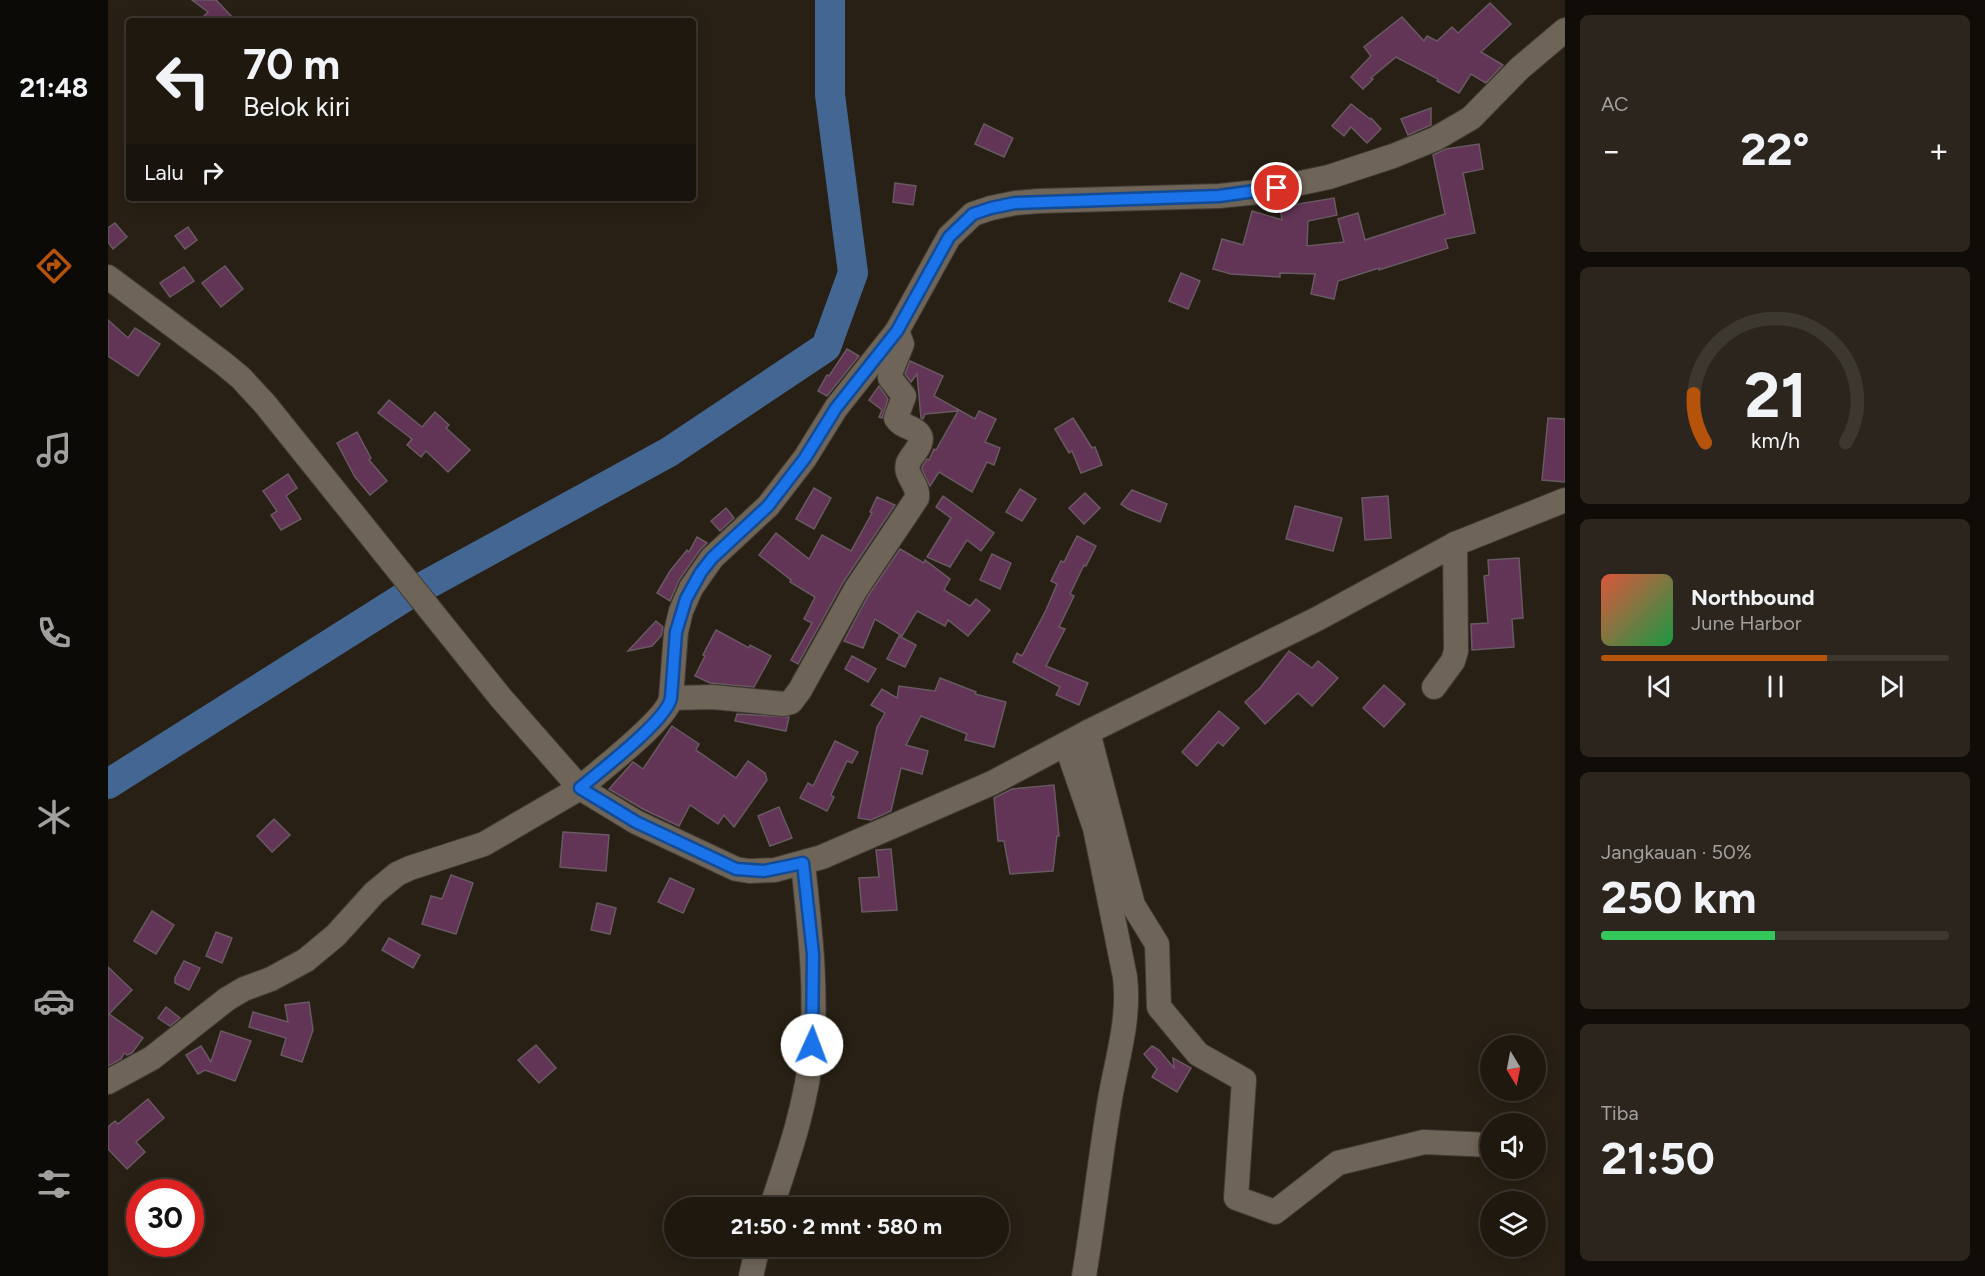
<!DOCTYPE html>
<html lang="id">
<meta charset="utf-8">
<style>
body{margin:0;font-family:Figtree,sans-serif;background:#2b251d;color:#f1f3f6;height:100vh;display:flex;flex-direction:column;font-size:22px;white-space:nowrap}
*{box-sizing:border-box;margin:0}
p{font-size:20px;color:#a1a09e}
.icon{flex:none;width:33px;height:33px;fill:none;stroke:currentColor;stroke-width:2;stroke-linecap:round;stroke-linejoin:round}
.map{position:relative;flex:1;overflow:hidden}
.drawer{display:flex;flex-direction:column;gap:15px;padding:15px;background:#100d08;width:420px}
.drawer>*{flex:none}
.hud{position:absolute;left:18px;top:18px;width:570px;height:183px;border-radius:6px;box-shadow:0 3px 15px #0003,0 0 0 2px #3c372f;background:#1e180f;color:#f1f3f6;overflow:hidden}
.needle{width:39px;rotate:170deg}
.fabs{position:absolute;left:1372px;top:1035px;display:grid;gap:12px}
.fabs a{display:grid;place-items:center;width:66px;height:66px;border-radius:50%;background:#1e180f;box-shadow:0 3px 15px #0003,0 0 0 2px #3c372f;font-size:30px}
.speed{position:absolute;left:18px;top:1179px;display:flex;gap:12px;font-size:30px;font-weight:700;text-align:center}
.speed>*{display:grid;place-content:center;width:78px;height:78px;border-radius:50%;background:#1e180f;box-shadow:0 3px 15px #0003,0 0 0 2px #3c372f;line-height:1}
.speed .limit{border:9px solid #d22;background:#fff;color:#111}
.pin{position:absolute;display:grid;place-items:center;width:51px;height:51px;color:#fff;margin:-26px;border:3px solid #fff;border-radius:50%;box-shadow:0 2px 6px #0007}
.me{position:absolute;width:66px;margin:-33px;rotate:2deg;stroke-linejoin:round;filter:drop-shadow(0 0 4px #0008)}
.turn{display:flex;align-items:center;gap:21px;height:126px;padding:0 18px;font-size:27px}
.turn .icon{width:78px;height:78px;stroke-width:2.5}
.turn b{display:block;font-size:42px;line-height:51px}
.then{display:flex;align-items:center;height:57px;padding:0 18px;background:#0003;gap:12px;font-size:22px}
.big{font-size:45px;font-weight:700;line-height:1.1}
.drawer .widget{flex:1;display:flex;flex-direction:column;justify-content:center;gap:9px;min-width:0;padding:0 21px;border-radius:9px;background:#2b251d}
.drawer .dial{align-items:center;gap:0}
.dial svg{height:156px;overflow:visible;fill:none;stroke:#3c372f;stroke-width:7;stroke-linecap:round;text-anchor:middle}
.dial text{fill:#f1f3f6;stroke:none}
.song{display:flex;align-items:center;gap:18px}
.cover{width:72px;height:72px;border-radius:9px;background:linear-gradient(135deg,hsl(10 70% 55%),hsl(140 70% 35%))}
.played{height:6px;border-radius:3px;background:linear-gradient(90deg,#b45309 65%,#3c372f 65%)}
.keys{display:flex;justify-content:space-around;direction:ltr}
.heat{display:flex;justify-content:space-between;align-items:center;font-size:33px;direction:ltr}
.charge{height:9px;border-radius:4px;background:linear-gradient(90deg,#34c759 50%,#3c372f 0)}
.trip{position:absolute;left:556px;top:1197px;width:345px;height:60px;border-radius:30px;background:#1e180f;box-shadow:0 3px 15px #0003,0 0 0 2px #3c372f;font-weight:700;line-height:60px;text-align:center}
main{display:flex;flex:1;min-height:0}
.dock{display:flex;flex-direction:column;width:108px;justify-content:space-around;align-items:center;background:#0c0a06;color:#a1a09e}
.dock .icon{width:42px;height:42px}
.dock .selected{color:#b45309}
.dock b{font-size:27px;color:#f1f3f6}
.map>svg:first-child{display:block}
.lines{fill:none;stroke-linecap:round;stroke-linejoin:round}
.river{stroke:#446692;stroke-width:30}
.building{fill:#623455;stroke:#685963;stroke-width:1.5}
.minor-casing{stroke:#423b34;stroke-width:26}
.minor{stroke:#6e6457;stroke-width:24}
.route-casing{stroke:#114b97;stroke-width:15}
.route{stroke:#1a73e8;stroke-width:10}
</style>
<main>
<nav class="dock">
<b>21:48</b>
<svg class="icon selected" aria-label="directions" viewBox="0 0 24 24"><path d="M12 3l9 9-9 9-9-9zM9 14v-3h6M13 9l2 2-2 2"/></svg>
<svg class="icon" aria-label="music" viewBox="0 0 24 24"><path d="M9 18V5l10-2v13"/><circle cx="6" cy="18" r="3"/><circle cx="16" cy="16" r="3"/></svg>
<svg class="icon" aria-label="phone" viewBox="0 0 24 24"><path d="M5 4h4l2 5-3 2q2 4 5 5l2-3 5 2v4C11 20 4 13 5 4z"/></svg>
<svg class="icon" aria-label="climate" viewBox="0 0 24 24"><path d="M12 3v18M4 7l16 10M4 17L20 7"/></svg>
<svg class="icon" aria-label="car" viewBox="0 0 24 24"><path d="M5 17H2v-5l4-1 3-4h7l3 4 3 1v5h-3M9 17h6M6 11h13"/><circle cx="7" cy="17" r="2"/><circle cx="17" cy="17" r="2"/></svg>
<svg class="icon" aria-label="filters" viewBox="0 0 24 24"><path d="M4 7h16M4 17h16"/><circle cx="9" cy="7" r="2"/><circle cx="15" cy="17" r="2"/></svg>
</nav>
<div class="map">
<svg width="1457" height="1276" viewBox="0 0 1457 1276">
<rect width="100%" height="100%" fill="#282014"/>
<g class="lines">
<path class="river" d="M 0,784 L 298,596 L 561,452 L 718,347 L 745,273 L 722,95 L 722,0"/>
</g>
<g class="building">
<path d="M 84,0 L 108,0 L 128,21 L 91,21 L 100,12 Z"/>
<path d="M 1382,3 L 1403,24 L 1373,52 L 1395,65 L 1378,83 L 1363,74 L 1351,93 L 1329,81 L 1330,79 L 1288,57 L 1263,78 L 1265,79 L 1255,89 L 1243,77 L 1263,56 L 1256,47 L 1294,17 L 1316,41 L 1319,36 L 1329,41 L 1344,27 L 1350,33 Z"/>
<path d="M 1243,104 L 1262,119 L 1263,118 L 1273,129 L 1259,143 L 1243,127 L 1236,136 L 1224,126 Z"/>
<path d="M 1323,108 L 1323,125 L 1300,135 L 1293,119 Z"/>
<path d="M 876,124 L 905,138 L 896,157 L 867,144 Z"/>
<path d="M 1371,144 L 1375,169 L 1355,173 L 1367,233 L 1337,239 L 1340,248 L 1271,270 L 1271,268 L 1230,281 L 1226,299 L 1203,294 L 1207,274 L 1172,273 L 1172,277 L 1123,274 L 1105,269 L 1114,239 L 1135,245 L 1144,211 L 1174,220 L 1172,207 L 1226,198 L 1229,215 L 1200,221 L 1199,246 L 1236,242 L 1230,219 L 1250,213 L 1257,240 L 1337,214 L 1325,155 L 1338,149 Z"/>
<path d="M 787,183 L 808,186 L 805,205 L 785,202 Z"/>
<path d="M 7,223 L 19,237 L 5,249 L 0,242 L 0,228 Z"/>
<path d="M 80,227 L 89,240 L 77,249 L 67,236 Z"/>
<path d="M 117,266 L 135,289 L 113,307 L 94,283 Z"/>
<path d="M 76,267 L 86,281 L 62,297 L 52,283 Z"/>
<path d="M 1073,273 L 1092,281 L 1080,309 L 1061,301 Z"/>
<path d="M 0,320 L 20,338 L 27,328 L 52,344 L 30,376 L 0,356 Z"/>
<path d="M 739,349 L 751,356 L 719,396 L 710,391 L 719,375 L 721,376 Z"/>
<path d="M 802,361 L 835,376 L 826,396 L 867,419 L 871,411 L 888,419 L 877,442 L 892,448 L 886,465 L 879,462 L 864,492 L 831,472 L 822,486 L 814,470 L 814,467 L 819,459 L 821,460 L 826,449 L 828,450 L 850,411 L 817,414 L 815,419 L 813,418 L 809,374 L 803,382 L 797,374 Z"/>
<path d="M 771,386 L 780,399 L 774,418 L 771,417 L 774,410 L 761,400 Z"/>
<path d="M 281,400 L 314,427 L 327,412 L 341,425 L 338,428 L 362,450 L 340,472 L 318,451 L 313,457 L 299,445 L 304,439 L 270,413 Z"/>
<path d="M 965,418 L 984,448 L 987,447 L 994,465 L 973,473 L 964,451 L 961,453 L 947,429 Z"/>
<path d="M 1440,418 L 1457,419 L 1457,482 L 1434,480 Z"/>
<path d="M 249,432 L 263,458 L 261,460 L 279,481 L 262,495 L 247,477 L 229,443 Z"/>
<path d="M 180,474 L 189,488 L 178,496 L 193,519 L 173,530 L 163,515 L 169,511 L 155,491 Z"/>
<path d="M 706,488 L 723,498 L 706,529 L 688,519 Z"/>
<path d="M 912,489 L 928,499 L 914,521 L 898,512 Z"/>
<path d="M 1024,490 L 1059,504 L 1052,522 L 1020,509 L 1013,504 Z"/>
<path d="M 977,493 L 992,508 L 976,524 L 961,508 Z"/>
<path d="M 835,496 L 886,533 L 873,551 L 859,540 L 842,567 L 819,557 L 843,518 L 828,507 Z"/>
<path d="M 1280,496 L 1283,538 L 1257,540 L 1254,498 Z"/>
<path d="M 769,497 L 787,505 L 736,581 L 690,664 L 683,660 L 704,623 L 696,619 L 707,597 L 682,582 L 683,580 L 651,555 L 668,533 L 701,559 L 714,535 L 743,551 L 764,513 L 762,512 Z"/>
<path d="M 1187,506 L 1234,518 L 1225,551 L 1178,539 Z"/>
<path d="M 618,508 L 626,518 L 612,531 L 603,521 Z"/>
<path d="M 969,536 L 988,546 L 978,566 L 976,565 L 962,594 L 966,596 L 951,627 L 957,629 L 938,666 L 980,683 L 971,705 L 948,695 L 952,687 L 905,662 L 909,653 L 914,656 L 938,610 L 949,584 L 943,581 L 953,561 L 956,562 Z"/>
<path d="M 589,537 L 599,543 L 592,550 L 571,580 L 562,601 L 549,593 L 562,571 L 579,550 L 581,552 Z"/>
<path d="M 792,549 L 816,563 L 817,560 L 842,579 L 836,590 L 862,606 L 868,599 L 882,610 L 860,636 L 840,620 L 837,626 L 809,611 L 794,636 L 767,619 L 755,648 L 736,641 L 760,596 Z"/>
<path d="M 884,554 L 903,563 L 892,589 L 872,580 Z"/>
<path d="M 1411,558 L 1415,618 L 1404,619 L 1406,647 L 1364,650 L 1363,624 L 1380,623 L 1376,576 L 1381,575 L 1380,560 Z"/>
<path d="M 548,621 L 555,627 L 553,636 L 544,646 L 520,651 Z"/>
<path d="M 608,630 L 641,648 L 642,645 L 663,656 L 646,687 L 602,683 L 587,676 L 597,656 L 595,655 Z"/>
<path d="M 791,636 L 808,645 L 797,667 L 779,659 Z"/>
<path d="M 1181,651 L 1204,668 L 1210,661 L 1230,678 L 1204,706 L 1190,693 L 1157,724 L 1137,702 L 1152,688 Z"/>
<path d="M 744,656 L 768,669 L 760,682 L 737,669 Z"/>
<path d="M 832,678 L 868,692 L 867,694 L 898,702 L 886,747 L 857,740 L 859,734 L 813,716 L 798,745 L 820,751 L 814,774 L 793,768 L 783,811 L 763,820 L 750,818 L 769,727 L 777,713 L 763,705 L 774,689 L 789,698 L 791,686 L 827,691 Z"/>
<path d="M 1276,685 L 1297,704 L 1276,727 L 1255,708 Z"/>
<path d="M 1111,711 L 1131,728 L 1115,746 L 1110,742 L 1089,766 L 1074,752 Z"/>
<path d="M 629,714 L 681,717 L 678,731 L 627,721 Z"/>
<path d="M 564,726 L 591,744 L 588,750 L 628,778 L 640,761 L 657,773 L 659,780 L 626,827 L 616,815 L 610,824 L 582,805 L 571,826 L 535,809 L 501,789 L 525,762 L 535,769 Z"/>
<path d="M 727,741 L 750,752 L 744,763 L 739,761 L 723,795 L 726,797 L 719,811 L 692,798 L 700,783 L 705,786 Z"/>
<path d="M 946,785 L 951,836 L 949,836 L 945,871 L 902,874 L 896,841 L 890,841 L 886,798 L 904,789 Z"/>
<path d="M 671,807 L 684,838 L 662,846 L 650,816 Z"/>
<path d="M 166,819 L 182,835 L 164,852 L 149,836 Z"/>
<path d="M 455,832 L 501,835 L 498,871 L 452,867 Z"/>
<path d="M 783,849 L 789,910 L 754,912 L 751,878 L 771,877 L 768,850 Z"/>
<path d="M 343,875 L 365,883 L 348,934 L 314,924 L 323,896 L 334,899 Z"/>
<path d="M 562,878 L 586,889 L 575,913 L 550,902 Z"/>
<path d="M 489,903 L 508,908 L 502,934 L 483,930 Z"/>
<path d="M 44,911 L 66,925 L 48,954 L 26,941 Z"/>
<path d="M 108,932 L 124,938 L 114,963 L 98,956 Z"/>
<path d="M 281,938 L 312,955 L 305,968 L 274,950 Z"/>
<path d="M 76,961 L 92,968 L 81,990 L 67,983 L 67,978 Z"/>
<path d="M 0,967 L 24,990 L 1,1014 L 35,1038 L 24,1053 L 19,1055 L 16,1053 L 13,1059 L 0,1066 Z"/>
<path d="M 201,1002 L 205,1030 L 194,1062 L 173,1055 L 178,1038 L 141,1027 L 145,1012 L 180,1022 L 177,1005 Z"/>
<path d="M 58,1007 L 72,1018 L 62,1026 L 50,1018 Z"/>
<path d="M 113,1031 L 143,1041 L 127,1081 L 97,1070 L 90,1074 L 78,1055 L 93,1046 L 103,1062 Z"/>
<path d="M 428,1045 L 448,1068 L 431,1083 L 410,1060 Z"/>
<path d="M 1044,1046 L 1051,1050 L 1066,1068 L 1065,1058 L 1083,1068 L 1069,1092 L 1044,1077 L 1049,1069 L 1036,1054 Z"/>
<path d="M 40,1099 L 56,1118 L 28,1142 L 37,1152 L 19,1169 L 0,1149 L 0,1127 L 7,1121 L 10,1124 Z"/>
</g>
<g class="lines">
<g class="minor-casing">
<g id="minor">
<path d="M 0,277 L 115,363 L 133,378 L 157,404 L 393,698 L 472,788 C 491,771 559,720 563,698 L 568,632 L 573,611 L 583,588 L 604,558 L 660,506 L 697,458 L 728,408 L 789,331 L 841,237 L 865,214 L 883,208 L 907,203 L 931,201 L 1111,196 L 1150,192 L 1221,177 L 1285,156 L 1327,139 L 1363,118 L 1412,68 L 1457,30"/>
<path d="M 1326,687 L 1345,661 L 1348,651 L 1347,544"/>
<path d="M 563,698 L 605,697 L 676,704 L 683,702 L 692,690 L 748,589 L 809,498 C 811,483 796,477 800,463 C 803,455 818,443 811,434 C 805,426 794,428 788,418 L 796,396 L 782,378 L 783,371 L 794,344 L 789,331"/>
<path d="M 980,732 L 1025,905 L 1049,944 L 1051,1007 L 1090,1054 L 1136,1080 L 1128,1198 L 1167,1212 L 1230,1163 L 1316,1142 L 1383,1145"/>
<path d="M 958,744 L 987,828 L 1017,977 C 1022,1020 1009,1058 1002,1099 C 992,1158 986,1217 976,1276"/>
<path d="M 0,1082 L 44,1058 L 119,999 L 136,989 L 163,979 L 198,960 L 228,935 L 266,893 L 289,874 L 302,868 L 376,844 L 472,788 L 528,822 L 628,869 L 641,871 L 667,870 L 714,857 L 884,783 L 980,732 L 1209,619 L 1347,544 L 1457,500"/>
<path d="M 663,1208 C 681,1155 700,1100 704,1045 C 709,983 701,923 695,863"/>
<path d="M 643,1276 L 650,1246"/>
</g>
</g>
<use href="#minor" class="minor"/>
</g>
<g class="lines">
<g class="route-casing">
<path id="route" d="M 704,1045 L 705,954 L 695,863 L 656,871 L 628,869 L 528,822 L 472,788 C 492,771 559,720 563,698 L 568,632 L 578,599 L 593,572 L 604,558 L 660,506 L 697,458 L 728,408 L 789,331 L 841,237 L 865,214 L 883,208 L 907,203 L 1111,196 L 1169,188"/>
</g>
<use href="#route" class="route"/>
</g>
</svg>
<div class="fabs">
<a><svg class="needle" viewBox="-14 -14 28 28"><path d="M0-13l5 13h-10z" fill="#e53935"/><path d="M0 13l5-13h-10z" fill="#a1a09e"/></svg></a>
<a><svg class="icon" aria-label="sound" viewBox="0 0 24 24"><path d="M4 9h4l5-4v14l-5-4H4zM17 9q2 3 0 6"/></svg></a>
<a><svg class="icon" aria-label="layers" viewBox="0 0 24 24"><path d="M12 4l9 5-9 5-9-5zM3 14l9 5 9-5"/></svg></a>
</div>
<div class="speed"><div class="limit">30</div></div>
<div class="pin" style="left:1169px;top:188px;background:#d93025"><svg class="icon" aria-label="arrive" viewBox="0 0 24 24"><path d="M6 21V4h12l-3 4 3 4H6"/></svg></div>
<svg class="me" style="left:704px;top:1045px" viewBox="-20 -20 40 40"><circle r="19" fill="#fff"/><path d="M0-13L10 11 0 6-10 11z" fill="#1a73e8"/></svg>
<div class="trip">21:50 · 2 mnt · 580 m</div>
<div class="hud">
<div class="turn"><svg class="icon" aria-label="left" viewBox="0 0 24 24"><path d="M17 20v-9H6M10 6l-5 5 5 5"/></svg><div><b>70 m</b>Belok kiri</div></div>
<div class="then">Lalu<svg class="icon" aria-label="right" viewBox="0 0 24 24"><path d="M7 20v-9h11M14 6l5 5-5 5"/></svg></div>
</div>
</div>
<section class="drawer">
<div class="widget"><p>AC</p>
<div class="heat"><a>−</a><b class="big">22°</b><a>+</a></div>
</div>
<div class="widget dial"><svg viewBox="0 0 100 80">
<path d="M14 69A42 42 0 1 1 86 69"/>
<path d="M14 69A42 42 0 0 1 8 44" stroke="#b45309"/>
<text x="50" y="56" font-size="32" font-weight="700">21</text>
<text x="50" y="72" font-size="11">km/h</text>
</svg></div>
<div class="widget">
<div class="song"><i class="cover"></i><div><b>Northbound</b><p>June Harbor</p></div></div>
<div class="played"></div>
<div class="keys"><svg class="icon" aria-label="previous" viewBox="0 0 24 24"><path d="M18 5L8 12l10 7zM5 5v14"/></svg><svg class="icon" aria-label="pause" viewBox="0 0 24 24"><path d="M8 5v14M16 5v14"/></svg><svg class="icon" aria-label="next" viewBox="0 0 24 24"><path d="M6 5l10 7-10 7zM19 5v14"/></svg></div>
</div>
<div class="widget"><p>Jangkauan · 50%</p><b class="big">250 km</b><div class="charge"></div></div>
<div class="widget"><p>Tiba</p><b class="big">21:50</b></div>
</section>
</main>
